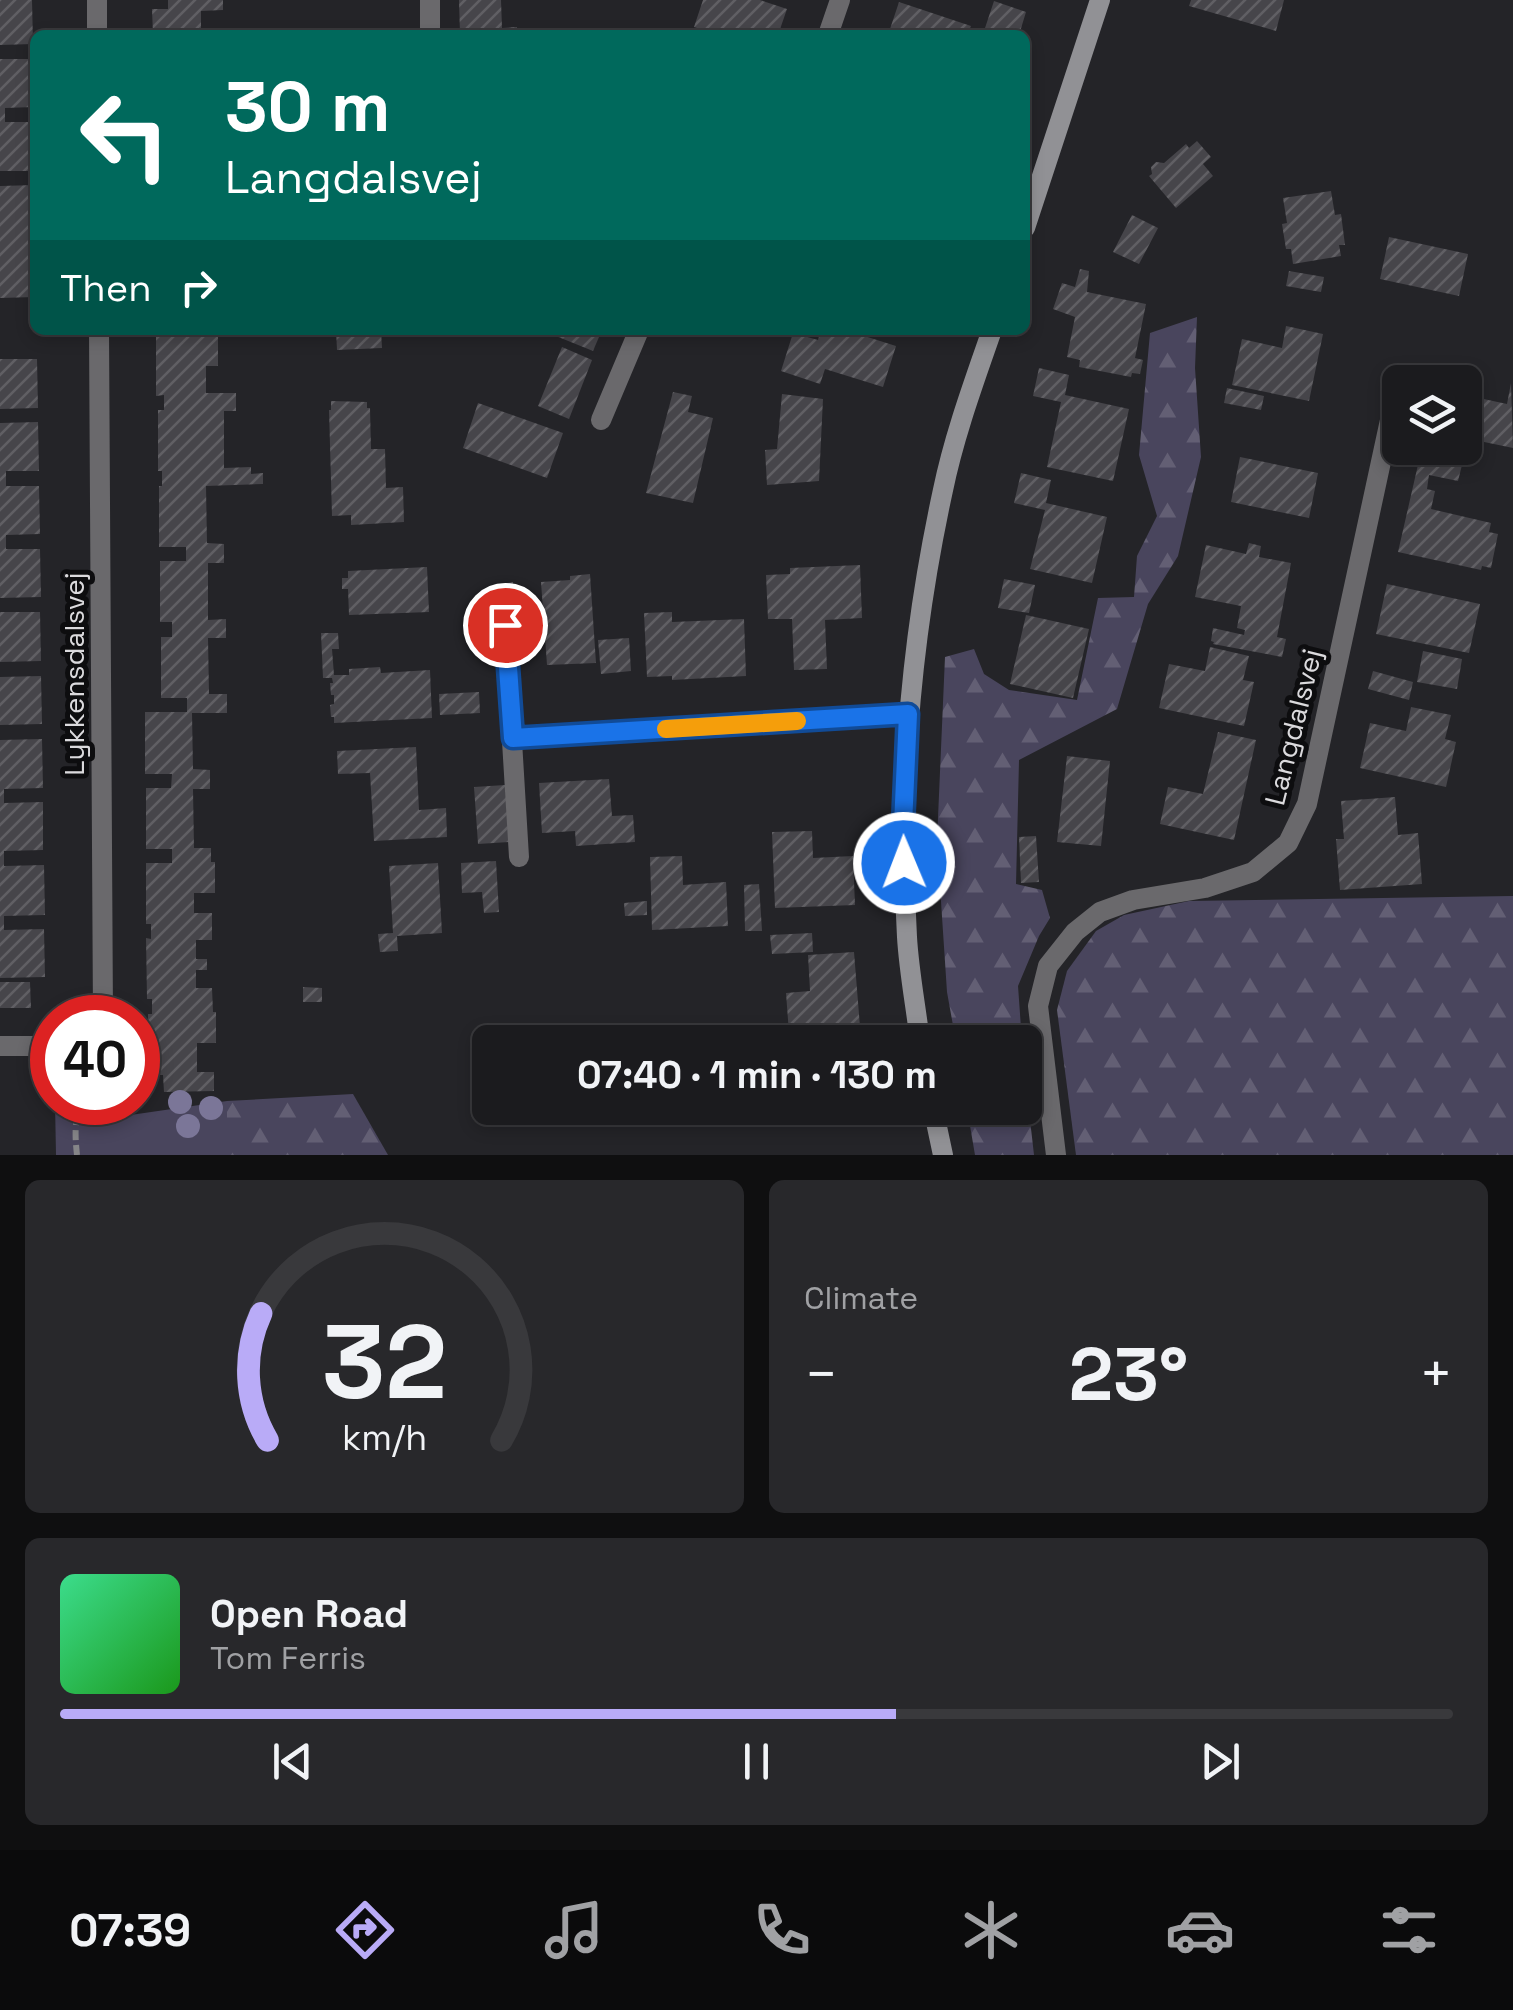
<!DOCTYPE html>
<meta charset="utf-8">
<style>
body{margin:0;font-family:"Space Grotesk",sans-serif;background:#28282b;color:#f1f3f6;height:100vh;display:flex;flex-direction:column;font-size:38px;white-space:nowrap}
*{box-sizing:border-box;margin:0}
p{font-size:32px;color:#a0a1a4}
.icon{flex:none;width:55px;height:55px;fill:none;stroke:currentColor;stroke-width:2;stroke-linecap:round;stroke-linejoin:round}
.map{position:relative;height:1155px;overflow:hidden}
.side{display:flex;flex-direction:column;gap:25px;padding:25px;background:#0f0f10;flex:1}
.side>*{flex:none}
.banner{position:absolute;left:30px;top:30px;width:1000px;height:305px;border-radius:15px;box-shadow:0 5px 15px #0003,0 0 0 2px #39393c;background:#00695c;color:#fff;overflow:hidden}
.tools{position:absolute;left:1382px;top:365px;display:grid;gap:20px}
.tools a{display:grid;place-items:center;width:100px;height:100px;border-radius:15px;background:#1b1b1e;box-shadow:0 5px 15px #0003,0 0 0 2px #39393c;font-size:50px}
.speed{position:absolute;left:30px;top:995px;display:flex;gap:20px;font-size:50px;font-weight:700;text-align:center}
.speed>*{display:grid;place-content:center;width:130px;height:130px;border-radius:50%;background:#1b1b1e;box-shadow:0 5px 15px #0003,0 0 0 2px #39393c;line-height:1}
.speed .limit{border:15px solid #d22;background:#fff;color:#111}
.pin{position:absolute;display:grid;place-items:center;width:85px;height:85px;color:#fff;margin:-42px;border:5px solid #fff;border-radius:50%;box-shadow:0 2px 10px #0007}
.me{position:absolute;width:110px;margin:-55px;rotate:359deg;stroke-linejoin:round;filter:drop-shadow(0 0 8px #0008)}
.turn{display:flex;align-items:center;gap:35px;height:210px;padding:0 30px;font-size:45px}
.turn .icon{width:130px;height:130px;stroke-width:2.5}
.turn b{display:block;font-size:70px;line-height:85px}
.then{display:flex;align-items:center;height:95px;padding:0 30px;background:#0003;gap:20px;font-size:38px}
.big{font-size:75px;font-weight:600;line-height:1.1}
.side .widget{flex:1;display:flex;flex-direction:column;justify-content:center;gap:15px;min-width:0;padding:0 35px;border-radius:15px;background:#28282b}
.side .dial{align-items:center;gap:0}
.dial svg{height:260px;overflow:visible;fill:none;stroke:#39393c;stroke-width:7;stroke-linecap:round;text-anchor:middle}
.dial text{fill:#f1f3f6;stroke:none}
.song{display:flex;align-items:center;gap:30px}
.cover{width:120px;height:120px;border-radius:15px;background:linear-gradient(135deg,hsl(150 70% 55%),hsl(120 70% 35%))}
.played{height:10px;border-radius:5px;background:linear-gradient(90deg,#b9abf7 60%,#39393c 60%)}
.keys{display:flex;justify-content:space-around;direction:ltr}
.heat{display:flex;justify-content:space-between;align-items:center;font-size:55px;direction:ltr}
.side .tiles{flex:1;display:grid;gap:25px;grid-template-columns:1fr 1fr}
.widget:last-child{grid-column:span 2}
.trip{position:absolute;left:472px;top:1025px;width:570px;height:100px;border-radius:15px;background:#1b1b1e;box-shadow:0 5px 15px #0003,0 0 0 2px #39393c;font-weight:600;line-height:100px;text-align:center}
.menu{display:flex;height:160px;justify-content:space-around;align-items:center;background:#0b0b0c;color:#a0a1a4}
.menu .icon{width:70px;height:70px}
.menu .on{color:#b9abf7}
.menu b{font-size:45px;color:#f1f3f6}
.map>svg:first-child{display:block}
.green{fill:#49455d}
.forest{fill:url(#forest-firs)}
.building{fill:url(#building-hatch)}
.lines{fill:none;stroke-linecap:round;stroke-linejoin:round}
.path{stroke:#858588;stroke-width:6;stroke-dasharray:10 5;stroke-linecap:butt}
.street{stroke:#6a696c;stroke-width:20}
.secondary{stroke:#919195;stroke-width:20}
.tree{fill:#7b7698}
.route-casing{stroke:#114b97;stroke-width:25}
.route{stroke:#1a73e8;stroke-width:18}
.slow{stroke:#f59e0b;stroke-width:18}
.labels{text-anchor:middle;stroke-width:10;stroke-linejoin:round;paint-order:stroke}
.street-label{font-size:28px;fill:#dbdadd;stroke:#0d0d0f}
</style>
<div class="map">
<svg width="1513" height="1155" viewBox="0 0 1513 1155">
<defs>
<pattern id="forest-firs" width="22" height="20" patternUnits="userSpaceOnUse" patternTransform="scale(2.5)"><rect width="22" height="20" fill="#49455d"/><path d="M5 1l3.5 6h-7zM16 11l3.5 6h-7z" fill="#635f74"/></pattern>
<pattern id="building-hatch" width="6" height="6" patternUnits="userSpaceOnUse" patternTransform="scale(2.5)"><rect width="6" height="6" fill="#46454a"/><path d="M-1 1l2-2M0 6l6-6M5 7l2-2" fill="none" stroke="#605f64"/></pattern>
</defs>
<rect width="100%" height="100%" fill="#242428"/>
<path class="green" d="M 227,1101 L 227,1155 L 56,1155 L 55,1103 L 81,1103 L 82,1122 Z"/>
<g class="forest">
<path d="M 1197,317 L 1195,368 L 1201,457 L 1178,556 L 1148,604 L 1117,709 L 1019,760 L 1016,884 L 1042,890 L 1050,918 L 1039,936 L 1018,986 L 1022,1042 L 956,1042 L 947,992 L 937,841 L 945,657 L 974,649 L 984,674 L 1009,690 L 1077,700 L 1098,598 L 1134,597 L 1137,556 L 1157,516 L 1139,455 L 1150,333 Z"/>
<path d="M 1513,896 L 1513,1155 L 1076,1155 L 1057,1010 L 1067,971 L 1096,931 L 1124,915 L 1189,901 Z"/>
<path d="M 1025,1075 L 1034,1155 L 975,1155 L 967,1108 L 1025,1108 Z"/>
<path d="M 353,1094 L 388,1155 L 227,1155 L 227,1101 Z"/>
</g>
<g class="building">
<path d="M 0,0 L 32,0 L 33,44 L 0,45 Z"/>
<path d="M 168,0 L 223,0 L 223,10 L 201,11 L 201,28 L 216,28 L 216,35 L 153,35 L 152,9 L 168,9 Z"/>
<path d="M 459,0 L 501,0 L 502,28 L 517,27 L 517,35 L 460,35 Z"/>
<path d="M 703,0 L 760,0 L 787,9 L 778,35 L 718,35 L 694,27 Z"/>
<path d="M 1191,0 L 1284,0 L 1276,31 L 1189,6 Z"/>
<path d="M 994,1 L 1026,12 L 1019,35 L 993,35 L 994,31 L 985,28 Z"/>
<path d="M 899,2 L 971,26 L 969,31 L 978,35 L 888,35 Z"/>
<path d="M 0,59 L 33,59 L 34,107 L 5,108 L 5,122 L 34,122 L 35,171 L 0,171 Z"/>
<path d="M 1197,141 L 1211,157 L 1203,164 L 1213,176 L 1176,208 L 1149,176 L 1152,174 L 1151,167 L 1156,162 L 1164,163 L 1186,144 L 1189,148 Z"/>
<path d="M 35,185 L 35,234 L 33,234 L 35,297 L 0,298 L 0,186 Z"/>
<path d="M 1331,191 L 1335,215 L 1341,214 L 1345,245 L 1339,245 L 1341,256 L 1293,264 L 1291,249 L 1286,249 L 1282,224 L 1287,223 L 1283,198 Z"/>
<path d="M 1132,215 L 1158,228 L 1139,264 L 1113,252 Z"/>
<path d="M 1389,237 L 1468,254 L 1459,296 L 1380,279 Z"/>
<path d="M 1080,269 L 1089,271 L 1087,292 L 1146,304 L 1135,358 L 1143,360 L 1140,374 L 1132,373 L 1131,377 L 1079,367 L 1080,360 L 1067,357 L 1075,317 L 1053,309 L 1062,283 L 1075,287 Z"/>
<path d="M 1289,271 L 1324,277 L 1321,292 L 1286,286 Z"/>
<path d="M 1286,326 L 1323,334 L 1309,401 L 1232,385 L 1242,339 L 1282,348 Z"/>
<path d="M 336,330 L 381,330 L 382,348 L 337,350 Z"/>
<path d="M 541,330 L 602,330 L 593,351 Z"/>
<path d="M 821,330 L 859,330 L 858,334 L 896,346 L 883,387 L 825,369 L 820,384 L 781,371 L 793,333 L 818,340 Z"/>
<path d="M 205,334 L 205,336 L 218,336 L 218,366 L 206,366 L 206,393 L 236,393 L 236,411 L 224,411 L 224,468 L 251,467 L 251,474 L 263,473 L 263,484 L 206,486 L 207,543 L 224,544 L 224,563 L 208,563 L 208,620 L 226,619 L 226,638 L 208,638 L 209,694 L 227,694 L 227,713 L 192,713 L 193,769 L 210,770 L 210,789 L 193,789 L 194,848 L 211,848 L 211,862 L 215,862 L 215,893 L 194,893 L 194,913 L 212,913 L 212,940 L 196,940 L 196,959 L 207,959 L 207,970 L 196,970 L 196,988 L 212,988 L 213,1012 L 216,1012 L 216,1043 L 197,1043 L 197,1072 L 214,1072 L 214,1091 L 164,1092 L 163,1075 L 148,1075 L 148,1014 L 152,1014 L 152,999 L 147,999 L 146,938 L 151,939 L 151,924 L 146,924 L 146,863 L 172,863 L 172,849 L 146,849 L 146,788 L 171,788 L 172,774 L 145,774 L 145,712 L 187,712 L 187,698 L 161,698 L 161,637 L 172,637 L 172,622 L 160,622 L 160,561 L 186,561 L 186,547 L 159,547 L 159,486 L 162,486 L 162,471 L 158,471 L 158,410 L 164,410 L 164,395 L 156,396 L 156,335 Z"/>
<path d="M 562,347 L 592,360 L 569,419 L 538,406 Z"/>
<path d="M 0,359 L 37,359 L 38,408 L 0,409 Z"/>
<path d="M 1039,368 L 1069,375 L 1065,395 L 1129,409 L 1113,481 L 1047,467 L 1061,402 L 1033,396 Z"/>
<path d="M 1511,383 L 1513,448 L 1465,438 L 1465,395 L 1507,404 Z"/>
<path d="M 1227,388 L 1264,396 L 1261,410 L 1224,403 Z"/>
<path d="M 673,392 L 692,396 L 688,412 L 713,418 L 693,503 L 646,493 Z"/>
<path d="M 782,394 L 823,399 L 819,481 L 767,485 L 765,450 L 777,449 Z"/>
<path d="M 331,401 L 367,402 L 367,408 L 370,408 L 371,449 L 385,449 L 386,488 L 403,487 L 404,522 L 351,525 L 351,515 L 332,516 L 329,410 L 331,410 Z"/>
<path d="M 478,403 L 563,433 L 547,478 L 463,448 Z"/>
<path d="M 38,422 L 39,471 L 6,471 L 6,486 L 39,486 L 40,534 L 6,535 L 6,549 L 40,549 L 41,597 L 0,598 L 0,423 Z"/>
<path d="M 1420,456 L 1462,465 L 1458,481 L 1429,475 L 1427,489 L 1435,491 L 1431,509 L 1491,523 L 1489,532 L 1498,534 L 1491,568 L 1482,566 L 1481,570 L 1398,552 Z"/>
<path d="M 1240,457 L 1318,473 L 1309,518 L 1231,502 Z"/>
<path d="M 1021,473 L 1051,480 L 1046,503 L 1107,517 L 1092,583 L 1030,569 L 1045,510 L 1014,503 Z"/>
<path d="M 1249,543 L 1261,546 L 1259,557 L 1291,563 L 1277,637 L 1286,639 L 1282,657 L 1213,644 L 1214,642 L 1211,641 L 1213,628 L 1244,635 L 1245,630 L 1237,628 L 1241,606 L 1195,597 L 1206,545 L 1246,554 Z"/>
<path d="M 860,565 L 862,618 L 825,620 L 827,669 L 794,670 L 792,619 L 768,619 L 766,575 L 790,574 L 790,568 Z"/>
<path d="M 427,567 L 429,612 L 349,615 L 348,589 L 342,589 L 342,578 L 348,578 L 348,571 Z"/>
<path d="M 590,574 L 596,663 L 547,665 L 541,582 L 570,580 L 570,576 Z"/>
<path d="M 1004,579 L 1035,585 L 1029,613 L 998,608 Z"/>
<path d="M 513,582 L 515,606 L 497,608 L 493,585 Z"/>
<path d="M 1387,584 L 1480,604 L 1469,653 L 1376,634 Z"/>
<path d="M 0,612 L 40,612 L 41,661 L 0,662 Z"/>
<path d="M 672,612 L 672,622 L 744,619 L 746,676 L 672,680 L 672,676 L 647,677 L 644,613 Z"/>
<path d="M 1026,615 L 1089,629 L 1073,698 L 1010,684 Z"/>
<path d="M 321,633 L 338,633 L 339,649 L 332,649 L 334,675 L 349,675 L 349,669 L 380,667 L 381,673 L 430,670 L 432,718 L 334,723 L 334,717 L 331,717 L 330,705 L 334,704 L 334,695 L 331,695 L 330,683 L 333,683 L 332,678 L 323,678 Z"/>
<path d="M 629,638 L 631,671 L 601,674 L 598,640 Z"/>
<path d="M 1210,647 L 1249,656 L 1243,680 L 1254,682 L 1244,726 L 1159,708 L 1169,664 L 1205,671 Z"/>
<path d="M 1423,651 L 1462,659 L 1457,689 L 1417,682 Z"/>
<path d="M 1373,671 L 1413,682 L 1409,700 L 1368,689 Z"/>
<path d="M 41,676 L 42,724 L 0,725 L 0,677 Z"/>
<path d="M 479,692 L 480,713 L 440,715 L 439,694 Z"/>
<path d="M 1411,707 L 1451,715 L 1445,739 L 1456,742 L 1446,787 L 1360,768 L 1370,723 L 1406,731 Z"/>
<path d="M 1218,732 L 1256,740 L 1234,840 L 1160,824 L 1168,787 L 1203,794 Z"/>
<path d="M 42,739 L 43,788 L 4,789 L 4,803 L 43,802 L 43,850 L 4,851 L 4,866 L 44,865 L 45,915 L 4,916 L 4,930 L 44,929 L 45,977 L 0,978 L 0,740 Z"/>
<path d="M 416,747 L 419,810 L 446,808 L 447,837 L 374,841 L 370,773 L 338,774 L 337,751 Z"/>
<path d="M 1067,756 L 1110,761 L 1101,846 L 1057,842 Z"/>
<path d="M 609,779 L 612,816 L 633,815 L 635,842 L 576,846 L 575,831 L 542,833 L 539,783 Z"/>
<path d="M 505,785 L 509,842 L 478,844 L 474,787 Z"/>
<path d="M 1395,797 L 1398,835 L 1418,833 L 1422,884 L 1340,890 L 1336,839 L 1344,839 L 1341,801 Z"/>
<path d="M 812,831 L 813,858 L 853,856 L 855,905 L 775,908 L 772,832 Z"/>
<path d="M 1036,836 L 1039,882 L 1021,883 L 1019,837 Z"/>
<path d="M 682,856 L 683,885 L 726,882 L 728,926 L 652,930 L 650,857 Z"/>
<path d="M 496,861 L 499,912 L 484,913 L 482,892 L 462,893 L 461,863 Z"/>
<path d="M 438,863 L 442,933 L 397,936 L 398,951 L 380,952 L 378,934 L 393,933 L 389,866 Z"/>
<path d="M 759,884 L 762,931 L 745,931 L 744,885 Z"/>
<path d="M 647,901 L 647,915 L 625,916 L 624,903 Z"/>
<path d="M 812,933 L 813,952 L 772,954 L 770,935 Z"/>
<path d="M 854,952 L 861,1039 L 814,1042 L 813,1031 L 789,1033 L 786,993 L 810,991 L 808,955 Z"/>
<path d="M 0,982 L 30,982 L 31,1008 L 0,1008 Z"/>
<path d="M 303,987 L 322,988 L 322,1002 L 303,1002 Z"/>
</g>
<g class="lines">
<path class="path" d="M 77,1155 C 75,1137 74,1118 82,1102"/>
<g class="street">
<path d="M 97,0 L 97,35"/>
<path d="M 430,0 L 430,35"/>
<path d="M 828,35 L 840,0"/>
<path d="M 99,330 L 103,1018"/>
<path d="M 601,420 L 639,330"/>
<path d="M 505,625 L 519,857"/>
<path d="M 513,738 L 908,714"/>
<path d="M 0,1046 L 52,1046"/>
<path d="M 1056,1155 L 1038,1006 L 1048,966 L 1075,932 L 1100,912 L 1133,900 L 1205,888 L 1253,872 L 1288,843 L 1307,804 L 1395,397"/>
</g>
<g class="secondary">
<path d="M 1025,228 L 1100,0"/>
<path d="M 920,1042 C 916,1007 909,972 907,937 C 898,787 911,637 943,490 C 954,436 974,382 992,330"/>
<path d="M 933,1108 L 943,1155"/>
</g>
</g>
<g class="tree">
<circle cx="180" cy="1102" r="12"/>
<circle cx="211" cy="1108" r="12"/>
<circle cx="188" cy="1126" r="12"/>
</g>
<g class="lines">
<g class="route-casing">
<path id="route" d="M 505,625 L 513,738 L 908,714 L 903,825 L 904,863"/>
</g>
<use href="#route" class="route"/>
<path class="slow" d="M 666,729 L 797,721"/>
</g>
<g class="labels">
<g class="street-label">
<text transform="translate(74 674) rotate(-90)" y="10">Lykkensdalsvej</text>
<text transform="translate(1293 727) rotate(-76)" y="10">Langdalsvej</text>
</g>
</g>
</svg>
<div class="tools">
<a><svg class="icon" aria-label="layers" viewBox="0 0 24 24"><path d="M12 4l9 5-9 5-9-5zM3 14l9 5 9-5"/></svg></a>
</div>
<div class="speed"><div class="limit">40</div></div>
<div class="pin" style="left:505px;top:625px;background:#d93025"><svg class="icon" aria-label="arrive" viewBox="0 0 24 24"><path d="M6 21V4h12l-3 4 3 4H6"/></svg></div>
<svg class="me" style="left:904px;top:863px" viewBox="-20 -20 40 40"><circle r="17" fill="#1a73e8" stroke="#fff" stroke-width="3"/><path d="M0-11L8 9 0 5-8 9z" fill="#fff"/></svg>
<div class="trip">07:40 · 1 min · 130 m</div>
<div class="banner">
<div class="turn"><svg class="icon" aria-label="left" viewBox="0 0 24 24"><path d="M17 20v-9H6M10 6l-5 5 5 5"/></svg><div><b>30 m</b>Langdalsvej</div></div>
<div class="then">Then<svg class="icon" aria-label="right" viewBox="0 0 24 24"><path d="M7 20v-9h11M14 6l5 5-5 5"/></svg></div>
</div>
</div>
<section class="side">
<div class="tiles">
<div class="widget dial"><svg viewBox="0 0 100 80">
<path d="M14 69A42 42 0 1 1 86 69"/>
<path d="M14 69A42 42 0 0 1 12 30" stroke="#b9abf7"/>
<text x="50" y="56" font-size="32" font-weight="700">32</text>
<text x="50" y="72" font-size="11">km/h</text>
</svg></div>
<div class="widget"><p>Climate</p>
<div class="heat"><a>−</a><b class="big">23°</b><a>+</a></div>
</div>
<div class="widget">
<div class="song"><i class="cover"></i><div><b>Open Road</b><p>Tom Ferris</p></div></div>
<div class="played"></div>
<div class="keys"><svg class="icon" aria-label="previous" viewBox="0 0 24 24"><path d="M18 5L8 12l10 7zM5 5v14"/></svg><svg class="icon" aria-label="pause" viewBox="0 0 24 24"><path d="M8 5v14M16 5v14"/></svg><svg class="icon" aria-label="next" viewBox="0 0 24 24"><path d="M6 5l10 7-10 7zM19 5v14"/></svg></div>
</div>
</div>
</section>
<nav class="menu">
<b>07:39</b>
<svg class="icon on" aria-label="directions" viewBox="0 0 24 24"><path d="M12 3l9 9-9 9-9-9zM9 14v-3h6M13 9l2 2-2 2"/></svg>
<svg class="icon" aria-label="music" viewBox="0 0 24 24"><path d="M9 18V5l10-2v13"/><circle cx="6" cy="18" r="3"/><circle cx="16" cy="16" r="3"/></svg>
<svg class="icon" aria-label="phone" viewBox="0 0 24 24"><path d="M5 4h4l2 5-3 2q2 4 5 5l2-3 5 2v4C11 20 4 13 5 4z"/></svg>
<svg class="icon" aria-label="climate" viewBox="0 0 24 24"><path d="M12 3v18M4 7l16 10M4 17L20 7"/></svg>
<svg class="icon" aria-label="car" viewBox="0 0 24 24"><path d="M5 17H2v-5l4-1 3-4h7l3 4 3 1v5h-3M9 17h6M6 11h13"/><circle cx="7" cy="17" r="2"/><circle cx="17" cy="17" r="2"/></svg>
<svg class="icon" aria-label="filters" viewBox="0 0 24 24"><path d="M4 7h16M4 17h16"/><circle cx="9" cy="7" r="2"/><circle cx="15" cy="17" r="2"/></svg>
</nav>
